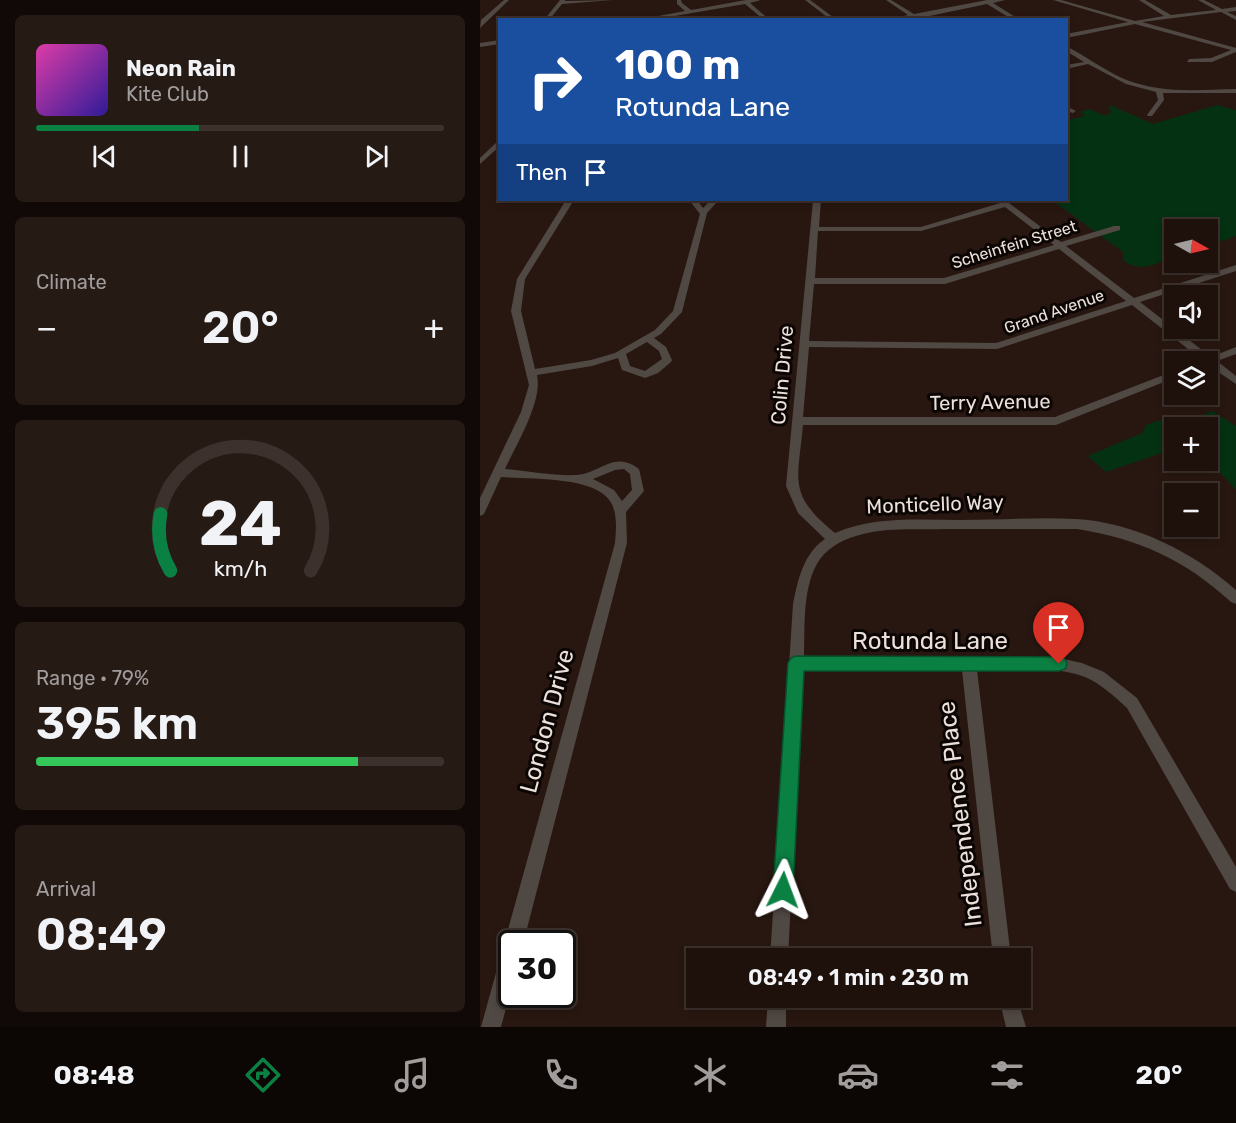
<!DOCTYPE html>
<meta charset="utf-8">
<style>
body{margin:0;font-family:Rubik,sans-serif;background:#261a15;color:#f1f3f6;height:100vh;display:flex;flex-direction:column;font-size:22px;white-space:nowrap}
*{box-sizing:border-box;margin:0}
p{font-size:20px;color:#a19d9d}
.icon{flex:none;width:33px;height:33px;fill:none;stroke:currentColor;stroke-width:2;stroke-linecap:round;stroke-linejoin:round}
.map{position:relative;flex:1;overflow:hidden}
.drawer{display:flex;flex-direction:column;gap:15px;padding:15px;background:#100907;width:480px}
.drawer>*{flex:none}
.guide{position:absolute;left:18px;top:18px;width:570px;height:183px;border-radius:0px;box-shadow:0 3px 9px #0003,0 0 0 2px #3c312d;background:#1a4fa0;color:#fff;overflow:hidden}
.needle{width:39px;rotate:98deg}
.buttons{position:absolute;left:684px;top:219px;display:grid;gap:12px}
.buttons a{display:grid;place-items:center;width:54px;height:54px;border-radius:0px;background:#1e110c;box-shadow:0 3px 9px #0003,0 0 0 2px #3c312d;font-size:30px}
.speed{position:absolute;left:18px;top:930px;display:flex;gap:12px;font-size:30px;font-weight:700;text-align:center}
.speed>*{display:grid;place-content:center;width:78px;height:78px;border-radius:50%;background:#1e110c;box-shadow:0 3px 9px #0003,0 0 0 2px #3c312d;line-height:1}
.speed .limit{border:3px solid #111;border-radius:9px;background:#fff;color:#111}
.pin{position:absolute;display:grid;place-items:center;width:51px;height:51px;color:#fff;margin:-62px -26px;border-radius:50% 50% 50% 0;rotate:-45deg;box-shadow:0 0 6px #0007}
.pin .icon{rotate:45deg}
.me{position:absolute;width:66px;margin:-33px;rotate:3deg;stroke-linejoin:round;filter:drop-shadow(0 0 4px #0008)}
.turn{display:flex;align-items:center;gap:21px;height:126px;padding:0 18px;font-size:27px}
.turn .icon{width:78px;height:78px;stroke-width:2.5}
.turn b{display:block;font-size:42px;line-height:51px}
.then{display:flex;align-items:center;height:57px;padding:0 18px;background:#0003;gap:12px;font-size:22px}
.big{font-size:45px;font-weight:600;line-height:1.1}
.drawer .widget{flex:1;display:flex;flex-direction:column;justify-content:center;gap:9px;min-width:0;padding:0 21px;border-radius:9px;background:#261a15}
.drawer .dial{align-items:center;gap:0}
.dial svg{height:156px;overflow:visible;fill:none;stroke:#3c312d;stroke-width:7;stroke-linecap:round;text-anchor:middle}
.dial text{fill:#f1f3f6;stroke:none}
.song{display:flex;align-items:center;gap:18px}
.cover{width:72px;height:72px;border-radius:9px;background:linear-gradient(135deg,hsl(320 70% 55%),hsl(250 70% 35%))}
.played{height:6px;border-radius:3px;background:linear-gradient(90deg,#0b8043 40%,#3c312d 40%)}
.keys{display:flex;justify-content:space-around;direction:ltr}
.heat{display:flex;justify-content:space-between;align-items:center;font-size:33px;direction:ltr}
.charge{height:9px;border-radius:4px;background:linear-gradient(90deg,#34c759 79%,#3c312d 0)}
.trip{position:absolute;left:206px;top:948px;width:345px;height:60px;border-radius:0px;background:#1e110c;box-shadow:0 3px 9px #0003,0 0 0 2px #3c312d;font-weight:600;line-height:60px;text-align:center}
.tabs{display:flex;height:96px;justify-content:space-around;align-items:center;background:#0c0705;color:#a19d9d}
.tabs .icon{width:42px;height:42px}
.tabs .selected{color:#0b8043}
.tabs b{font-size:27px;color:#f1f3f6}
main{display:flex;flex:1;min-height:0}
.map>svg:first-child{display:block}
.green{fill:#043112}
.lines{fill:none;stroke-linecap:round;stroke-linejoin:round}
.minor{fill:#504843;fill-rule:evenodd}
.route{fill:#0b8043;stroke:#07532c;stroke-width:1.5}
.labels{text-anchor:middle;stroke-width:6;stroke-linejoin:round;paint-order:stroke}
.far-street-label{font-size:16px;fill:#ece0db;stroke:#0b0503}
.street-label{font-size:20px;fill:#ece0db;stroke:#0b0503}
.near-street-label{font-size:24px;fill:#ece0db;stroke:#0b0503}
</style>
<main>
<section class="drawer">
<div class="widget">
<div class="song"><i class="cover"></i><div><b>Neon Rain</b><p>Kite Club</p></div></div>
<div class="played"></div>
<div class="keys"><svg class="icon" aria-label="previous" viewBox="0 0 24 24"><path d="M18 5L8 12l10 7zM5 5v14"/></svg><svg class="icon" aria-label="pause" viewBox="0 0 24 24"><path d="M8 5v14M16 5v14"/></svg><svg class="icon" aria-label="next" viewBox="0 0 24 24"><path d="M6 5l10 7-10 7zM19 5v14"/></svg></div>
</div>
<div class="widget"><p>Climate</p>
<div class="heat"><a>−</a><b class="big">20°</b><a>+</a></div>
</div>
<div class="widget dial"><svg viewBox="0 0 100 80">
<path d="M14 69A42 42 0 1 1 86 69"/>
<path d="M14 69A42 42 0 0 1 9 40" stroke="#0b8043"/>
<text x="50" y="56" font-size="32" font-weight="700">24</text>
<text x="50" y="72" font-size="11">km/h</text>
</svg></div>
<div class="widget"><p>Range · 79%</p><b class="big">395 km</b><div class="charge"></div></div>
<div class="widget"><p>Arrival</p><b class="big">08:49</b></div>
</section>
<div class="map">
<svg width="756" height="1027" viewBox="0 0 756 1027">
<rect width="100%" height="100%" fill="#281710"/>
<g class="green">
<path d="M 630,105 L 673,124 L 737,105 L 756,110 L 756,236 L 728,246 L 728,230 L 694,230 L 694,257 C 677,263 659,274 643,260 L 643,252 L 572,200 L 586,200 L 587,120 L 605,116 L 600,112 L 609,109 L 626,116 L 631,112 L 629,108 Z"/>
<path d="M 732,411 L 756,426 L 756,490 L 728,459 L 728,428 L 694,428 L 694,449 L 626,472 L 608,456 L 662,433 L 666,425 L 695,415 L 708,421 Z"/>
</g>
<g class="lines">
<g class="minor">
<path d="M 24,0 L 29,0 L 0,28 L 1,20 Z"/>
<path d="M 80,0 L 85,0 L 85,1 L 133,0 L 82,4 L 69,20 L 64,20 Z"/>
<path d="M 197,0 L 201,0 L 202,3 L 211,10 L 266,0 L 281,0 L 270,3 L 290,20 L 284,20 L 265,4 L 171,20 L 157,20 L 205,11 L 197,4 Z"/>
<path d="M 325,0 L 330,0 L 357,20 L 351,20 Z"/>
<path d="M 406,0 L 411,0 L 434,14 L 507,0 L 525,0 L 513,3 L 540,20 L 533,20 L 507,4 L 435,19 L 407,20 L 428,15 Z"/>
<path d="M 573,0 L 581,0 L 655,21 L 684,16 L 659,0 L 665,0 L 691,15 L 736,10 L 718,0 L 724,0 L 742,9 L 756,7 L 756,11 L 747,12 L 756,16 L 756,20 L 741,12 L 662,22 L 756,48 L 756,52 L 732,62 L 707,62 L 709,59 L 731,58 L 751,50 L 655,24 L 586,38 L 586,34 L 648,22 Z"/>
<path d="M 20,40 L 20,44 L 0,47 L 0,43 Z"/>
<path d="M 586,46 C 606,56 622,69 642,78 C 678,94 718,90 756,89 L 756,93 L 683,93 L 684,100 L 672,116 L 668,116 L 667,115 L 678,100 L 676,92 L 646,84 L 608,64 L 586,69 L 586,65 L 604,62 L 586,51 Z"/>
<path d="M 586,106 L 596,111 L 593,113 L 586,111 Z"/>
<path d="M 20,139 L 20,146 L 0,164 L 0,158 Z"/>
<path d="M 86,200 L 94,200 L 45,279 L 41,311 L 55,369 L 111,360 L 135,353 L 175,330 L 193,311 L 220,214 L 209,200 L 217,200 L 223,208 L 231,200 L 239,200 L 227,213 L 202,312 L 181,334 L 174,338 L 186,347 L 192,360 L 191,362 L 178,373 L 165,378 L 142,370 L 138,358 L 112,366 L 57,375 C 63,401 36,445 25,469 C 48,471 74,476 97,475 C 121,473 134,450 159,469 L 164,491 L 146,512 L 147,543 L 43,944 L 32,944 L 32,986 L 21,1027 L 1,1027 L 135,543 C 136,530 138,513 130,501 C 114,476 49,479 21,477 L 4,514 L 0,516 L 0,498 L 41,412 L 49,385 L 31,311 L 37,279 ZM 167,342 L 179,351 L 182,359 L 165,371 L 150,366 L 146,354 ZM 144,469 L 150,474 L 152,490 L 142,501 L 134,490 L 113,479 L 135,470 Z"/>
<path d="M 333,200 L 341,200 L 339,227 L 441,227 L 520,203 L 517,200 L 525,200 L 581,242 L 634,226 L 640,226 L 640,230 L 586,246 L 654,298 L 756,265 L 756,271 L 660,302 L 731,357 L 756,347 L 756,354 L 737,361 L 756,376 L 756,384 L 728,365 L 728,362 L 721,362 L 722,360 L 652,305 L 517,349 L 329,347 L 323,417 L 575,417 L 694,371 L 694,378 L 576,425 L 323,425 C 318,481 307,494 355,533 C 395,516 438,520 481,520 C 519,520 558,517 595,519 C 654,522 713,552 756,590 L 756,604 L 751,602 C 704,559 659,539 597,529 C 553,529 509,529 465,529 C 437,530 409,527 383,534 C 366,538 351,545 340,559 C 322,585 325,626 324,657 L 579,658 L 602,663 L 624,672 L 657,698 L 756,867 L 756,892 L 750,889 L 647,708 C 634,696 621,684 605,677 C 574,665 530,670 497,670 L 531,958 L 513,958 L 482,670 L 323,669 L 308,958 L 290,958 L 313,604 C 318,580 323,554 345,539 L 318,513 L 306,486 ZM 525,207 L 574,245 L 464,278 L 335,278 L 338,231 L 441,231 ZM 579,249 L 646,301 L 516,343 L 329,341 L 334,284 L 465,284 Z"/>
<path d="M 288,998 L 306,998 L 306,1027 L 286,1027 Z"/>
<path d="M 519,998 L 537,998 L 546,1027 L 526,1027 Z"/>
</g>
</g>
<path class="route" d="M 316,656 L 579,657 L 585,659 L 587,664 L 585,669 L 579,671 L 324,671 L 313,890 L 310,897 L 303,900 L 296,897 L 293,890 L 308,663 L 311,658 Z"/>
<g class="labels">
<g class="far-street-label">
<text transform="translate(534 244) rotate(-17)" y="6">Scheinfein Street</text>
<text transform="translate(574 311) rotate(-19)" y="6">Grand Avenue</text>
</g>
<g class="street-label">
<text transform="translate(302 375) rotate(-85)" y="7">Colin Drive</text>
<text transform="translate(510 402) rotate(-1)" y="7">Terry Avenue</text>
<text transform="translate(455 504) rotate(-2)" y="7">Monticello Way</text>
</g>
<g class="near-street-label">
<text x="450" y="649">Rotunda Lane</text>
<text transform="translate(67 721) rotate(-75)" y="8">London Drive</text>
<text transform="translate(480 814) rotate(-97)" y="8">Independence Place</text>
</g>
</g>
</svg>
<div class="buttons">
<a><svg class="needle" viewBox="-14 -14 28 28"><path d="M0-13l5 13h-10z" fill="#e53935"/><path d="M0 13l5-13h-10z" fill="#a19d9d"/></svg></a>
<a><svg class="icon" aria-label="sound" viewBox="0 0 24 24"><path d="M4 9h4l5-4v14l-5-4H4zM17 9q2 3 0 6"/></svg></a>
<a><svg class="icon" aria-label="layers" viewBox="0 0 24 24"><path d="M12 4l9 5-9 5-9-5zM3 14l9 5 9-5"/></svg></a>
<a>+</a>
<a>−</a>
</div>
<div class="speed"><div class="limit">30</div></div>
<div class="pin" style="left:579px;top:664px;background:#d93025"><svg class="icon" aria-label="arrive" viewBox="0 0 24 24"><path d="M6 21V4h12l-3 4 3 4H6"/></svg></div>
<svg class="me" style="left:303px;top:890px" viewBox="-20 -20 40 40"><path d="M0-17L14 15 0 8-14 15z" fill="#0b8043" stroke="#fff" stroke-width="4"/></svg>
<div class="trip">08:49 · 1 min · 230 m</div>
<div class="guide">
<div class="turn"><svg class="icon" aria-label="right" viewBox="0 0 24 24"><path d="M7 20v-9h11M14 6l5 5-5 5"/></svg><div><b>100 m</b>Rotunda Lane</div></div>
<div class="then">Then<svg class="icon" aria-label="arrive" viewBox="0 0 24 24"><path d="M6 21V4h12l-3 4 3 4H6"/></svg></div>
</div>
</div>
</main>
<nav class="tabs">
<b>08:48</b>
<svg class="icon selected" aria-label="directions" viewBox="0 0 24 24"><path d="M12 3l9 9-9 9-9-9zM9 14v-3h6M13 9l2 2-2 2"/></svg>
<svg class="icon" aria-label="music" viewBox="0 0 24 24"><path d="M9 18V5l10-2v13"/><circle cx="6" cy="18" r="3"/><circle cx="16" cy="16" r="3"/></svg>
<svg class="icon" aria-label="phone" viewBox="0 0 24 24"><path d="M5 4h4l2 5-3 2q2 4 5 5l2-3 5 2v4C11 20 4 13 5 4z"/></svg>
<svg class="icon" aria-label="climate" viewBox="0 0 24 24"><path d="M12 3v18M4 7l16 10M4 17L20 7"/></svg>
<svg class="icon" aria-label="car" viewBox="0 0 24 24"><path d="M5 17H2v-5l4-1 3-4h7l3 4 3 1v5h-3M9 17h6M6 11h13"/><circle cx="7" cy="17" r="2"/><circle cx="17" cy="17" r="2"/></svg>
<svg class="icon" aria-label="filters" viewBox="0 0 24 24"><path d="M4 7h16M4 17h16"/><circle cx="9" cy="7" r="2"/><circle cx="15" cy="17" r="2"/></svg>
<b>20°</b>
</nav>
